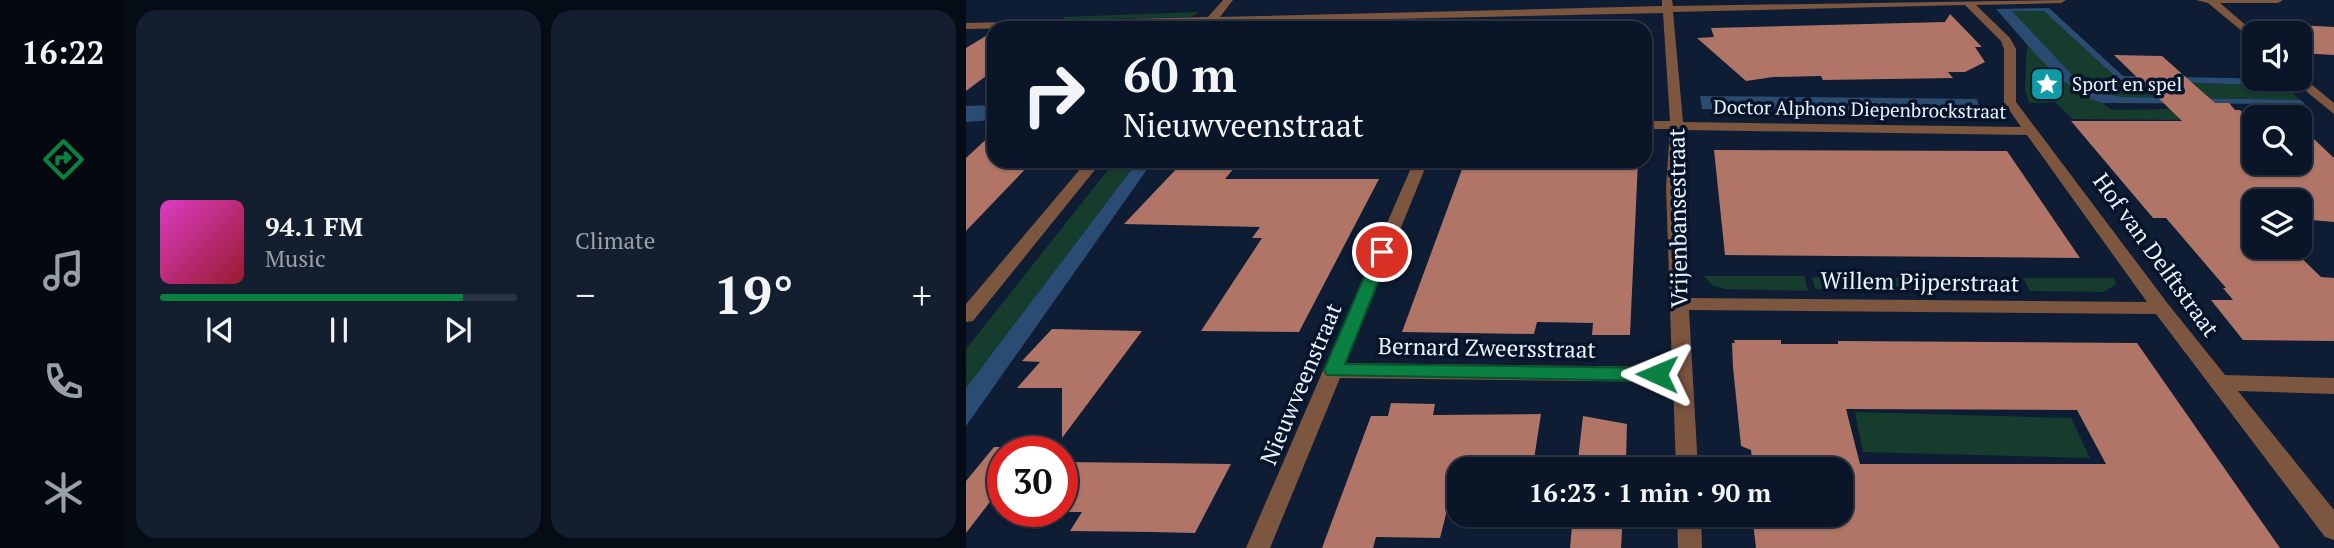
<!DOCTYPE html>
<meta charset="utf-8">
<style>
body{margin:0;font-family:"PT Serif",serif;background:#131f2f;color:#f1f3f6;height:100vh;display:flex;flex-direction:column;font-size:26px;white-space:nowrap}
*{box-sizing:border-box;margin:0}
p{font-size:23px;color:#999fa7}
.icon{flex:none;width:38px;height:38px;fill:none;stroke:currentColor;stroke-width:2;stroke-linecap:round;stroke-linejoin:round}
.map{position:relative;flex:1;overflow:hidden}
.side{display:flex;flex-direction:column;gap:10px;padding:10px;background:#060c15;width:840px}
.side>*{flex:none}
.guide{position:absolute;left:21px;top:21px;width:665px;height:147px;border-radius:21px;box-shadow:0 2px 5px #0004,0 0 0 2px #2a3544;background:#0a1627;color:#f1f3f6;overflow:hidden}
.tools{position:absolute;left:1276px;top:21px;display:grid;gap:14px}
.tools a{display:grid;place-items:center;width:70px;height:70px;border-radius:14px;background:#0a1627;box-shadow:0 2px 5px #0004,0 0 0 2px #2a3544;font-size:35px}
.speed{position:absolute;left:21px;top:436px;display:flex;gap:14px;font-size:35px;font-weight:700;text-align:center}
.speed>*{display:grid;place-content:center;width:91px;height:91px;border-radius:50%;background:#0a1627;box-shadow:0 2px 5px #0004,0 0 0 2px #2a3544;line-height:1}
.speed .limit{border:10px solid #d22;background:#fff;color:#111}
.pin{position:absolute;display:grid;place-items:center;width:60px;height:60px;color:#fff;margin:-30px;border:4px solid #fff;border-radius:50%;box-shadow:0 2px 7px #0007}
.me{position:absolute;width:77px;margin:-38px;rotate:271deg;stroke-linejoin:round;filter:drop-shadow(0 0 5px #0008)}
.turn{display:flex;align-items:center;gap:24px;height:147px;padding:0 21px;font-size:32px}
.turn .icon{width:91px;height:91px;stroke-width:2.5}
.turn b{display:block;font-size:49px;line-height:60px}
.big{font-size:52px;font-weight:600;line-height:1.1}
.side .card{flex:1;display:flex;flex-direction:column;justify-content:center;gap:10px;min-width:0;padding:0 24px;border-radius:21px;background:#131f2f}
.song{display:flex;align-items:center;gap:21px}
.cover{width:84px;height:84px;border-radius:10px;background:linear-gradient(135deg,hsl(310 70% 55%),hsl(350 70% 35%))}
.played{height:7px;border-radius:4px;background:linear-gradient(90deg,#0b8043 85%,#2a3544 85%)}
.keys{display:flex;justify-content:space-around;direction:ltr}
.heat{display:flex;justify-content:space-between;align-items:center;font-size:38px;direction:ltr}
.side .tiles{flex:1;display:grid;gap:10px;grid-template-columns:repeat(2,1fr)}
.trip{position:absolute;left:481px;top:457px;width:406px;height:70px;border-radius:21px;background:#0a1627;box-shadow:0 2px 5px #0004,0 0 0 2px #2a3544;font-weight:600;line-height:70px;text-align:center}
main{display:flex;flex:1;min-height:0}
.dock{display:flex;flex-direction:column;width:126px;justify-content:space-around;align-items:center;background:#040910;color:#999fa7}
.dock .icon{width:49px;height:49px}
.dock .selected{color:#0b8043}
.dock b{font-size:32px;color:#f1f3f6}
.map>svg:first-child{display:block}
.green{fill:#163c2d}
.water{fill:#2a4c73}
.building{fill:#b07567;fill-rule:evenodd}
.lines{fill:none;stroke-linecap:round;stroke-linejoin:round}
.minor{fill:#7d5640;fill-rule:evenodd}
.route{fill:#0b8043;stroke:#07532c;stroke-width:2}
.labels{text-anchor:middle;stroke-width:7;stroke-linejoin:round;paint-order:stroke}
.far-poi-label{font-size:19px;fill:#eaf2ff;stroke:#061429;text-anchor:start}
.far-street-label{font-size:19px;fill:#eaf2ff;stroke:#061429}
.street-label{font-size:23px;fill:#eaf2ff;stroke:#061429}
</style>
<main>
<nav class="dock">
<b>16:22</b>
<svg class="icon selected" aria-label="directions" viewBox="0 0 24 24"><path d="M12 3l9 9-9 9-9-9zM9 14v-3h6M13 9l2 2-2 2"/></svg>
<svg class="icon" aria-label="music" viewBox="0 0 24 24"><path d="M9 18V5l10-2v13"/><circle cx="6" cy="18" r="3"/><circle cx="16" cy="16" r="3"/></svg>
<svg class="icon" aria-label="phone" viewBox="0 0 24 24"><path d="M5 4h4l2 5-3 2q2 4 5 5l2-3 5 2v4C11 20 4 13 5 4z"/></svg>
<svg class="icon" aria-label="climate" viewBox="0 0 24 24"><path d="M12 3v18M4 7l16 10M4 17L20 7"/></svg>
</nav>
<section class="side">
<div class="tiles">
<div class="card">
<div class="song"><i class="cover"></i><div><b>94.1 FM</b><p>Music</p></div></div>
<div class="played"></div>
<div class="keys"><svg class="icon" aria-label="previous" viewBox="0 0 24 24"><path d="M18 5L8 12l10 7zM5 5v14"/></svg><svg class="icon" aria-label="pause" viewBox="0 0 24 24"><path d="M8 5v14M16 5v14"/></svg><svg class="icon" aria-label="next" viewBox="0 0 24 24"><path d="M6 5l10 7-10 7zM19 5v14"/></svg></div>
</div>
<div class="card"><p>Climate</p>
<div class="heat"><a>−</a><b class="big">19°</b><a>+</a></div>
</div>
</div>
</section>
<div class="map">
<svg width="1368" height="548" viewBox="0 0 1368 548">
<rect width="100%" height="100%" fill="#0e1d34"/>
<g class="green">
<path d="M 1078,10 L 1153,80 L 1320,86 L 1334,100 L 1155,97 L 1130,92 L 1110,79 L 1045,11 Z"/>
<path d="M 233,12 L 225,17 L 99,20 L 98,17 Z"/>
<path d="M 1061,43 L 1108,90 L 1136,103 L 1146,110 L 1211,109 L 1220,120 L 1106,119 L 1089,102 L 1063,103 L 1059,89 Z"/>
<path d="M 149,161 L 172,161 L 0,388 L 0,349 Z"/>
<path d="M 738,276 L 838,276 L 842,291 L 759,289 L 747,286 Z"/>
<path d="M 846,277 L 901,277 L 905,290 L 849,289 Z"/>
<path d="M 908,277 L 948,278 L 952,290 L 912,289 Z"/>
<path d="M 953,278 L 1034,278 L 1041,291 L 958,290 Z"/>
<path d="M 1057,278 L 1148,278 L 1150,284 L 1138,292 L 1064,291 Z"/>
<path d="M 889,412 L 1105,418 L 1124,458 L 897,452 Z"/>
</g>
<g class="water">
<path d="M 1083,8 L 1157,76 L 1312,79 L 1320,86 L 1153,80 L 1078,11 L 1046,11 L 1110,79 L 1130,92 L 1156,97 L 1334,100 L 1339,104 L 1136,103 C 1095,90 1059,41 1030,9 Z"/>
<path d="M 734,96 L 1011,99 L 1014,110 L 736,109 Z"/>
<path d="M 28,105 L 28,120 L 0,122 L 0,106 Z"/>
<path d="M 172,161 L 187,161 L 0,426 L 0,388 Z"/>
</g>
<g class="building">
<path d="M 984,14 L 1016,47 L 1009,47 L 1019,62 L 999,72 L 982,72 L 987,78 L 857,80 L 855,76 L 807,77 L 780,81 L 731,38 L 748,37 L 745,28 L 979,22 Z"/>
<path d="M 1293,23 L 1368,27 L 1368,55 L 1334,53 L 1334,33 L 1305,33 Z"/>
<path d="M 28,31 L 28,70 L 0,91 L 0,48 Z"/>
<path d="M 1148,55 L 1196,56 L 1249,103 L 1263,103 L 1269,110 L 1274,110 L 1288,125 L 1288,163 L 1323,163 L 1334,174 L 1334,126 L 1368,158 L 1368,222 L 1334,219 L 1334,201 L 1288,201 L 1288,247 L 1324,247 L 1355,277 L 1368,278 L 1368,341 L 1277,340 L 1245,300 L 1267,300 L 1257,288 L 1260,288 L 1200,218 L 1187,218 L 1105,121 L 1216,121 Z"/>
<path d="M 28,132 L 28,161 L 67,161 L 0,231 L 0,158 Z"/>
<path d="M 748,150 L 1041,151 L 1114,258 L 759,255 Z"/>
<path d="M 229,161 L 274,161 L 259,179 L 413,179 L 333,332 L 235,331 L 296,238 L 286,238 L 294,227 L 158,224 L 214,165 L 226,165 Z"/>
<path d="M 499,161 L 672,161 L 664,335 L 626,335 L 627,323 L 571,322 L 568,334 L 436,332 Z"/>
<path d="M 86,329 L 176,331 L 96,438 L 96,388 L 51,388 L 74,362 L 56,361 Z"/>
<path d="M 768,340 L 815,340 L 815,344 L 872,344 L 872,341 L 1171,343 L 1314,548 L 790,548 L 786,514 L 875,514 L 875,469 L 787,469 L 785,450 L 775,446 L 767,367 L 766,343 L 769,343 ZM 880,409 L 1111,410 L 1140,464 L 894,464 Z"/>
<path d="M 425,403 L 469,404 L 467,415 L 575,414 L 568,459 L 494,459 L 474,538 L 410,537 L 407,548 L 356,548 L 405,416 L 422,416 Z"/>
<path d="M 617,416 L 661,424 L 660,460 L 612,460 Z"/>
<path d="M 28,447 L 66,447 L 63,452 L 37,452 L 37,485 L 0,533 L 0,481 Z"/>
<path d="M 96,462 L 187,463 L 265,464 L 229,533 L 186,532 L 104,531 L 116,512 L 96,512 Z"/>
<path d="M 607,514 L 657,514 L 655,548 L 604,548 Z"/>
</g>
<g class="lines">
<g class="minor">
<path d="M 257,0 L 267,0 L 254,17 L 696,6 L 696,0 L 706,0 L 707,6 L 1100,0 L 1095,3 L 1010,5 L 1044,38 L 1050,49 L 1050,102 L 1202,304 L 1259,375 L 1368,378 L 1368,394 L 1272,391 L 1368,510 L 1368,540 L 1359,537 L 1190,314 L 723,310 L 732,469 L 710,469 L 707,382 L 374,378 L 304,548 L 280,548 L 448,161 L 462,161 L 380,363 L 706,367 L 700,187 L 704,129 L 679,129 L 679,121 L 704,121 L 697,13 L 248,23 L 242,27 L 237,24 L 0,29 L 0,23 L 242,17 ZM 999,5 L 1035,41 L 1038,49 L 1038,102 L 1055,127 L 717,122 L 707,12 ZM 718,130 L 1061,135 L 1181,302 L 722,298 L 716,187 Z"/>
<path d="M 1230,0 L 1317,0 L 1312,3 L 1254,3 L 1289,33 L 1288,41 L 1242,3 Z"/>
<path d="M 1334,75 L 1368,103 L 1368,114 L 1329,82 L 1327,79 L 1334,79 Z"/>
<path d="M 121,161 L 136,161 L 7,321 L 0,322 L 0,304 Z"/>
<path d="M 300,161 L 319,161 C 311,170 294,174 285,166 L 287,163 Z"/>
<path d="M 711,514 L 735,514 L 736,548 L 712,548 Z"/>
</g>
</g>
<path class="route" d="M 416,248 L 424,252 L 379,364 L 691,368 L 697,370 L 700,374 L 697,379 L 691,381 L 361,375 L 358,370 L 409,252 Z"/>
<defs>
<g id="sight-square" transform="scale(1.75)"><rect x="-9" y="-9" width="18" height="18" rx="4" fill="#0f9aa8" stroke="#061429"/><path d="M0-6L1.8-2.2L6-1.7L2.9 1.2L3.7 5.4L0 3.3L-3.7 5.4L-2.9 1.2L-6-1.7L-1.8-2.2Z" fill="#fff"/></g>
</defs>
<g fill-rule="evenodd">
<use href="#sight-square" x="1081" y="84"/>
</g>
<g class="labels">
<g class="far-poi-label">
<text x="1106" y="91">Sport en spel</text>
</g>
<g class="far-street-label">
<text transform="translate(894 109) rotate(1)" y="7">Doctor Alphons Diepenbrockstraat</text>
</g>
<g class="street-label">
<text transform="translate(712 218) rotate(-91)" y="8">Vrijenbansestraat</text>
<text transform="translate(1190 255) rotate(54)" y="8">Hof van Delftstraat</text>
<text transform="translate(954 282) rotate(1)" y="8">Willem Pijperstraat</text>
<text transform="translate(521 348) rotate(1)" y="8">Bernard Zweersstraat</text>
<text transform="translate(335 384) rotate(-67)" y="8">Nieuwveenstraat</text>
</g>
</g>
</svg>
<div class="tools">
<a><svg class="icon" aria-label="sound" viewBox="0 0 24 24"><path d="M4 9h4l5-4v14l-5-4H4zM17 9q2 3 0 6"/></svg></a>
<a><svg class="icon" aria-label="search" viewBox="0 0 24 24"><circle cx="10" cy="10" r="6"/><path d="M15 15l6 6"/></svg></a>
<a><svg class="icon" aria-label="layers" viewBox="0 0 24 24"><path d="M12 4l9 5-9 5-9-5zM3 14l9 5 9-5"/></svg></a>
</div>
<div class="speed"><div class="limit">30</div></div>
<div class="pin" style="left:416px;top:252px;background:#d93025"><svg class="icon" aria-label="arrive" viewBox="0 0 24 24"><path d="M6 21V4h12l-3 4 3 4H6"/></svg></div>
<svg class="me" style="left:691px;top:374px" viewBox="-20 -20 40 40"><path d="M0-17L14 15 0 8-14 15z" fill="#0b8043" stroke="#fff" stroke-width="4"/></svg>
<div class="trip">16:23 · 1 min · 90 m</div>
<div class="guide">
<div class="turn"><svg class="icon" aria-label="right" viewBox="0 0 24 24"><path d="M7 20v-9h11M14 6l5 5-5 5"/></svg><div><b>60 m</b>Nieuwveenstraat</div></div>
</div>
</div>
</main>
